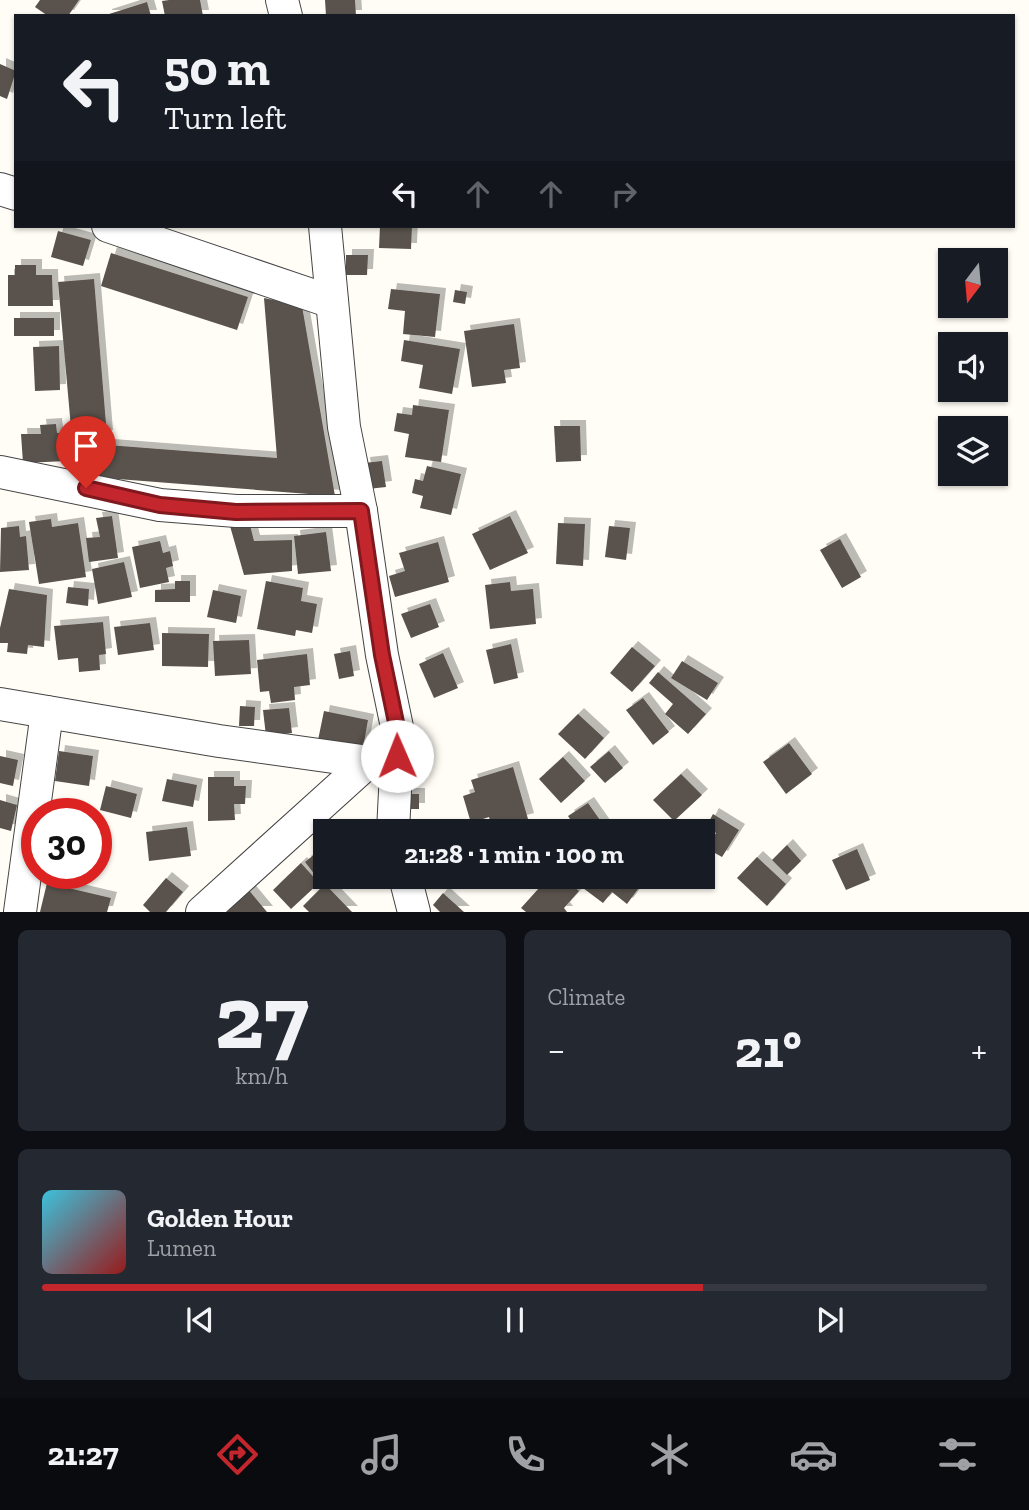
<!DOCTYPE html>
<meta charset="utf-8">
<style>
body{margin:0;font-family:"Zilla Slab",serif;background:#242831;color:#f1f3f6;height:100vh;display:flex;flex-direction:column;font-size:26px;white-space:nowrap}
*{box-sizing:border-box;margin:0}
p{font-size:23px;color:#9ea1a6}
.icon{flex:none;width:38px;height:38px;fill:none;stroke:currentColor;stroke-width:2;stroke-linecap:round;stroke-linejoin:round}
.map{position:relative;height:912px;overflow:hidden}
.details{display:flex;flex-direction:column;gap:18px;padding:18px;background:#0d0f14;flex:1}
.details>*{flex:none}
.banner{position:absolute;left:14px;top:14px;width:1001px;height:214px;border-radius:0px;box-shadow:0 2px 5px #0004;background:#171b24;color:#f1f3f6;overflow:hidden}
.needle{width:46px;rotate:196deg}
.controls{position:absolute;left:938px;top:248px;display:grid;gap:14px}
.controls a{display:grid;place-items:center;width:70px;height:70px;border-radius:0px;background:#171b24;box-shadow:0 2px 5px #0004;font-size:35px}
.speed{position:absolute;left:21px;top:798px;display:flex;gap:14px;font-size:35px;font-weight:700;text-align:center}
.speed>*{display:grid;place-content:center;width:91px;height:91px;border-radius:50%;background:#171b24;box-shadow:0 2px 5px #0004;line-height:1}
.speed .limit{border:10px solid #d22;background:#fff;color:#111}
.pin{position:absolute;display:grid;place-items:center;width:60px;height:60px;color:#fff;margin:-72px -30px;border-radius:50% 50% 50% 0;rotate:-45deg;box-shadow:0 0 7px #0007}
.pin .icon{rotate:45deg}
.me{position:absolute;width:77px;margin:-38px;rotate:359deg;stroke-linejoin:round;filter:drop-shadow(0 0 5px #0008)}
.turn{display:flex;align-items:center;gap:24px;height:147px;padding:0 35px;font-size:32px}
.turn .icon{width:91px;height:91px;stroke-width:2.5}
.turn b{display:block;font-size:49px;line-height:60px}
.lanes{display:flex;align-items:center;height:66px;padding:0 35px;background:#0003;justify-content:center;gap:35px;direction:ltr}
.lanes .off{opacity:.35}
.big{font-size:52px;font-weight:700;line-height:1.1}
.details .tile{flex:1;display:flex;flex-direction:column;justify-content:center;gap:10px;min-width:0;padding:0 24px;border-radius:10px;background:#242831}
.details .dial{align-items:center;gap:0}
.dial b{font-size:91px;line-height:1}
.song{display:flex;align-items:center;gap:21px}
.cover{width:84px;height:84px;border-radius:10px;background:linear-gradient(135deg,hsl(190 70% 55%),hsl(0 70% 35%))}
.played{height:7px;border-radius:4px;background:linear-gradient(90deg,#c4262e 70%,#363941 70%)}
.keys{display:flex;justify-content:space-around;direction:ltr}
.heat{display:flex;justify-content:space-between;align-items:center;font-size:38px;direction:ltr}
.details .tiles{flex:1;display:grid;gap:18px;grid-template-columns:1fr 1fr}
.tile:last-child{grid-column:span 2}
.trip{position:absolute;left:313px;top:819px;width:402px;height:70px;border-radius:0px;background:#171b24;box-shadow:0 2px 5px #0004;font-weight:700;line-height:70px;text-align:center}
.menu{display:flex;height:112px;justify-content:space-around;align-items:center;background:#090b0e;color:#9ea1a6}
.menu .icon{width:49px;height:49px}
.menu .current{color:#c4262e}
.menu b{font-size:32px;color:#f1f3f6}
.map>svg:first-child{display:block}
.building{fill:#5a524d;filter:url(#shadow)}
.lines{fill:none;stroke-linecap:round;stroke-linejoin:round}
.minor-casing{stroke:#444;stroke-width:34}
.minor{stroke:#fff;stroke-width:32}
.route-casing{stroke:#7f191e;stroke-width:18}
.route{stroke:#c4262e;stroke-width:12}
</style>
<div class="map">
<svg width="1029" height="912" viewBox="0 0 1029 912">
<defs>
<filter id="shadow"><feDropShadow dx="6" dy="-6" stdDeviation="0" flood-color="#0004"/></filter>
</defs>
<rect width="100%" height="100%" fill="#fffdf5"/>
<g class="building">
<path d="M 40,0 L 79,0 L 68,16 L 48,16 L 35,7 Z"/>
<path d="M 169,0 L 200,0 L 203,16 L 165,16 L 162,1 Z"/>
<path d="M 325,0 L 355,0 L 356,16 L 326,16 Z"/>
<path d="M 147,2 L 151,16 L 106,16 L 106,15 Z"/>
<path d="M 0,64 L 16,71 L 7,99 L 0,96 Z"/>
<path d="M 380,226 L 412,226 L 411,249 L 379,248 Z"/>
<path d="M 58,231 L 91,240 L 83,266 L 51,257 Z"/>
<path d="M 111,253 L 248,297 L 237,330 L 101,286 Z"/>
<path d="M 346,255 L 368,255 L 367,275 L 346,275 Z"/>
<path d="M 15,265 L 36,265 L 36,275 L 52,275 L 53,306 L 8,306 L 8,275 L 15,275 Z"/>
<path d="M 94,279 L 107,436 L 72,439 L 58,282 Z"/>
<path d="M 391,289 L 440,294 L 435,337 L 403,334 L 405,311 L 388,309 Z"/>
<path d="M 455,290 L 467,292 L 465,304 L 453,302 Z"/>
<path d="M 264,298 L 302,306 L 335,496 L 79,476 L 82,443 L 277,458 Z"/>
<rect x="14" y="318" width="40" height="18"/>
<path d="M 514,324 L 520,368 L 504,370 L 506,383 L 472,387 L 464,331 Z"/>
<path d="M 404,340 L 460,349 L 452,394 L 419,388 L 423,365 L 401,361 Z"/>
<path d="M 59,346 L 60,390 L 35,391 L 33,347 Z"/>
<path d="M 413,405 L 449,410 L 441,462 L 405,457 L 409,434 L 394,431 L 397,413 L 412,415 Z"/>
<path d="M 56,424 L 57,433 L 66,433 L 67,461 L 23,463 L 21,434 L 41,434 L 40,425 Z"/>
<path d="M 554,426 L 580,426 L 581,461 L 556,462 Z"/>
<path d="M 382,461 L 386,487 L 368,489 L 364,463 Z"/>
<path d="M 427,466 L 461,474 L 451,515 L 420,508 L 423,496 L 412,493 L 415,479 L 423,481 Z"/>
<path d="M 112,516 L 118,558 L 89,562 L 86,538 L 100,537 L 96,518 Z"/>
<path d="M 510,516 L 528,553 L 490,570 L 472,534 Z"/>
<path d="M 51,519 L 52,527 L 78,523 L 86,577 L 39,584 L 29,522 Z"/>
<path d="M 558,523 L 585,524 L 583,566 L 556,564 Z"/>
<path d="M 250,525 L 254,541 L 292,540 L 292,571 L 244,575 L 230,526 Z"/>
<path d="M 19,526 L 20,537 L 26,536 L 29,570 L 0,572 L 1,528 Z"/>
<path d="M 609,526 L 630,528 L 626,560 L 605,557 Z"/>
<path d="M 326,532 L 331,571 L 298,574 L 294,536 Z"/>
<path d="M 840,539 L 861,577 L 842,588 L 820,550 Z"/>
<path d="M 160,541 L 163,553 L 170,551 L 173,566 L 166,568 L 169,582 L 140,588 L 132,547 Z"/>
<path d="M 438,542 L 449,582 L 395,597 L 389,576 L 405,571 L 399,553 Z"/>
<path d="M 124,562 L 132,597 L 98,604 L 92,569 Z"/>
<path d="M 175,581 L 190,581 L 190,602 L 155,602 L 155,590 L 175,589 Z"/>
<path d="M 266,581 L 303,588 L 301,601 L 317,604 L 312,633 L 296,630 L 295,636 L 257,629 Z"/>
<path d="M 510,582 L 511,591 L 533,589 L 536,624 L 490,629 L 485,585 Z"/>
<path d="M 68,587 L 89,589 L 88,606 L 66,603 Z"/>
<path d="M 9,589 L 47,595 L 44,647 L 28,645 L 27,654 L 7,652 L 8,643 L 0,643 L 0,628 Z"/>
<path d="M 213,590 L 241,596 L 236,623 L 207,617 Z"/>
<path d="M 430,604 L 439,627 L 411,638 L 401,614 Z"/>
<path d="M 103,622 L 106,654 L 99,655 L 100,670 L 79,672 L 78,658 L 58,660 L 54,626 Z"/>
<path d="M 150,623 L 154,650 L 118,655 L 114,627 Z"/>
<path d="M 162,633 L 209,634 L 208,667 L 162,666 Z"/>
<path d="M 249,640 L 251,674 L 215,676 L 213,641 Z"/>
<path d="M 511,644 L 518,678 L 494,684 L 486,650 Z"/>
<path d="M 632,647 L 655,666 L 632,692 L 610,673 Z"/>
<path d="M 350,651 L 354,676 L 339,679 L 334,654 Z"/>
<path d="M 443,653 L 458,688 L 434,698 L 419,664 Z"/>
<path d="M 307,654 L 310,685 L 294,687 L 295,700 L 271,703 L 269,691 L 260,692 L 257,660 Z"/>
<path d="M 682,661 L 718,683 L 707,700 L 671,678 Z"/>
<path d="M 658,672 L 706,714 L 688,734 L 665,714 L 673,704 L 649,683 Z"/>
<path d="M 643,698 L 669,732 L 653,745 L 626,710 Z"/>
<path d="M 240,706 L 255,707 L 254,726 L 239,726 Z"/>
<path d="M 289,708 L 292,733 L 266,736 L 263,710 Z"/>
<path d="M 324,711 L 368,720 L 362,754 L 317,745 Z"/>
<path d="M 578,714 L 604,738 L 585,759 L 558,734 Z"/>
<path d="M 789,743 L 812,774 L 786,794 L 763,762 Z"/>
<path d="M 59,751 L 93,756 L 89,786 L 55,781 Z"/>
<path d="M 609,751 L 623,768 L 605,783 L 590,767 Z"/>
<path d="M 0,756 L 18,760 L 13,786 L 0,783 Z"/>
<path d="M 563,757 L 585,781 L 561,803 L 539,779 Z"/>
<path d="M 513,767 L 528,819 L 492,829 L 489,817 L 471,823 L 463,796 L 475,792 L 471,780 Z"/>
<path d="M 681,774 L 702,795 L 674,821 L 653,800 Z"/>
<path d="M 208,777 L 234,777 L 234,786 L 246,786 L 245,804 L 234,804 L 235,820 L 208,821 Z"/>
<path d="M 167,779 L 197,785 L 193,807 L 162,801 Z"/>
<path d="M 106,786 L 137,794 L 131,818 L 100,810 Z"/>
<rect x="406" y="794" width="13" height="15"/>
<path d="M 0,800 L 17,805 L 11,831 L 0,828 Z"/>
<path d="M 588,803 L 607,830 L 604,831 L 578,831 L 568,816 Z"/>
<path d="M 713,814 L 739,830 L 722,857 L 706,848 L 716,833 L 706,827 Z"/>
<path d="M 187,827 L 191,856 L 149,861 L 146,832 Z"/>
<path d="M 326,845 L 326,874 L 319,880 L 305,862 Z"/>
<path d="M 787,845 L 801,861 L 787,875 L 772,860 Z"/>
<path d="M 857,849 L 870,880 L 846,890 L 832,860 Z"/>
<path d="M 757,857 L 786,884 L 767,906 L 737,878 Z"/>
<path d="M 301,863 L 319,883 L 291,909 L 273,890 Z"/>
<path d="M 549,877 L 563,877 L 579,891 L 564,908 L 567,912 L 526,912 L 521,908 Z"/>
<path d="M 585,877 L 633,877 L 628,882 L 638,889 L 627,904 L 612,892 L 603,903 L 579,885 Z"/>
<path d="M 166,878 L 183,892 L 166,912 L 150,912 L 143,905 Z"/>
<path d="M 47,883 L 111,898 L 107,912 L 40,912 Z"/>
<path d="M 325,884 L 352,912 L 309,912 L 303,906 Z"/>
<path d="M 247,888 L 267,912 L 228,912 L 225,908 Z"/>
<path d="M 443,893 L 464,912 L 440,912 L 433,905 Z"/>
</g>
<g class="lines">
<g class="minor-casing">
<g id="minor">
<path d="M 282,0 L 286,16"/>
<path d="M 0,189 L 16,194"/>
<path d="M 108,226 L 332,302"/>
<path d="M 325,226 L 344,427 L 361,511 L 382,655 L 398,732 L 393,831"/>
<path d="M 0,472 L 160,505 L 236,511 L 361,511"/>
<path d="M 0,704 L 219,741 L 369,762"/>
<path d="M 405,877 L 414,912"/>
<path d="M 20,912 L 47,712"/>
<path d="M 202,912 L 378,753"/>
</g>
</g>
<use href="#minor" class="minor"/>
</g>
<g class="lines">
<g class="route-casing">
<path id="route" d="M 86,488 L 160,505 L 236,512 L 361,511 L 382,655 L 398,732 L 397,756"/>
</g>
<use href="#route" class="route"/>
</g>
</svg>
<div class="controls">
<a><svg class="needle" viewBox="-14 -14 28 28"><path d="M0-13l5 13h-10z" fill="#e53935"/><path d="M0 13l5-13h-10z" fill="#9ea1a6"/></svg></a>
<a><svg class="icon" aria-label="sound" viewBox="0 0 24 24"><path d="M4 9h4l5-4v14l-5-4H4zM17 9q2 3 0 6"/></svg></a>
<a><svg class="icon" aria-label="layers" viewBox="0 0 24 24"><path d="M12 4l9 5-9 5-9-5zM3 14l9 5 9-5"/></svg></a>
</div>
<div class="speed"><div class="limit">30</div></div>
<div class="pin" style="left:86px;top:488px;background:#d93025"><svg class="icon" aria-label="arrive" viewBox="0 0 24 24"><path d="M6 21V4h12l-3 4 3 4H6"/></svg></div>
<svg class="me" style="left:397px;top:756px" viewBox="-20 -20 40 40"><circle r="19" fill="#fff"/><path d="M0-13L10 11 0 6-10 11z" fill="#c4262e"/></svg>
<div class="trip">21:28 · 1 min · 100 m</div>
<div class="banner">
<div class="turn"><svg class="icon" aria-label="left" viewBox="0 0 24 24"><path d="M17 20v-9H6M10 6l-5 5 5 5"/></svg><div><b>50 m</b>Turn left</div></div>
<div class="lanes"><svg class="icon" aria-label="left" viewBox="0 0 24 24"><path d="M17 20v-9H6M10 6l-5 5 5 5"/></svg><svg class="icon off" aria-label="ahead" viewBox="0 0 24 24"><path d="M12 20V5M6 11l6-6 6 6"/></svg><svg class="icon off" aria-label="ahead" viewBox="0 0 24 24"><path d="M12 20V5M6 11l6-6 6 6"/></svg><svg class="icon off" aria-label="right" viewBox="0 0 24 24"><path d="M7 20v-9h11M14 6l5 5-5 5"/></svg></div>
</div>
</div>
<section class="details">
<div class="tiles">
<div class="tile dial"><b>27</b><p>km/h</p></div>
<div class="tile"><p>Climate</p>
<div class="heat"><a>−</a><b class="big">21°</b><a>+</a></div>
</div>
<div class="tile">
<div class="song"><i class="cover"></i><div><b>Golden Hour</b><p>Lumen</p></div></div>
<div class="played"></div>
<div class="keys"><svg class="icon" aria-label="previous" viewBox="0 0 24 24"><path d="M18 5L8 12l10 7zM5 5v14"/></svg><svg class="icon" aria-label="pause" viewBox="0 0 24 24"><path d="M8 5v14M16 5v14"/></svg><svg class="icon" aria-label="next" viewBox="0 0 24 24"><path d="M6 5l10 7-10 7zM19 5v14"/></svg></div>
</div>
</div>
</section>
<nav class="menu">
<b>21:27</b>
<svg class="icon current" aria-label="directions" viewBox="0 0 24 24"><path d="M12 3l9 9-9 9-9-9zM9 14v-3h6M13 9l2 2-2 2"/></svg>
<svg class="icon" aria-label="music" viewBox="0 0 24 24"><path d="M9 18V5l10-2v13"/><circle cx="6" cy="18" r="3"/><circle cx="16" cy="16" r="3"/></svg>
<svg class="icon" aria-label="phone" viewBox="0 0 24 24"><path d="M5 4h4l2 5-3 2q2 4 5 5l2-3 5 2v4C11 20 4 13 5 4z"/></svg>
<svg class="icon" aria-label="climate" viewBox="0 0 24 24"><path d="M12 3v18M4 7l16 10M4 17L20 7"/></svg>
<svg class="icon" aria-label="car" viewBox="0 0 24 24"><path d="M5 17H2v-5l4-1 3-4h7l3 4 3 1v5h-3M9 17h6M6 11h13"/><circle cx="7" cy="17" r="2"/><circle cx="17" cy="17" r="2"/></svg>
<svg class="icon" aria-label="filters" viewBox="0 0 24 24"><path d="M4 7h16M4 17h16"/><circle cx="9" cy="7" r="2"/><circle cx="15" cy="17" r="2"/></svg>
</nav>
